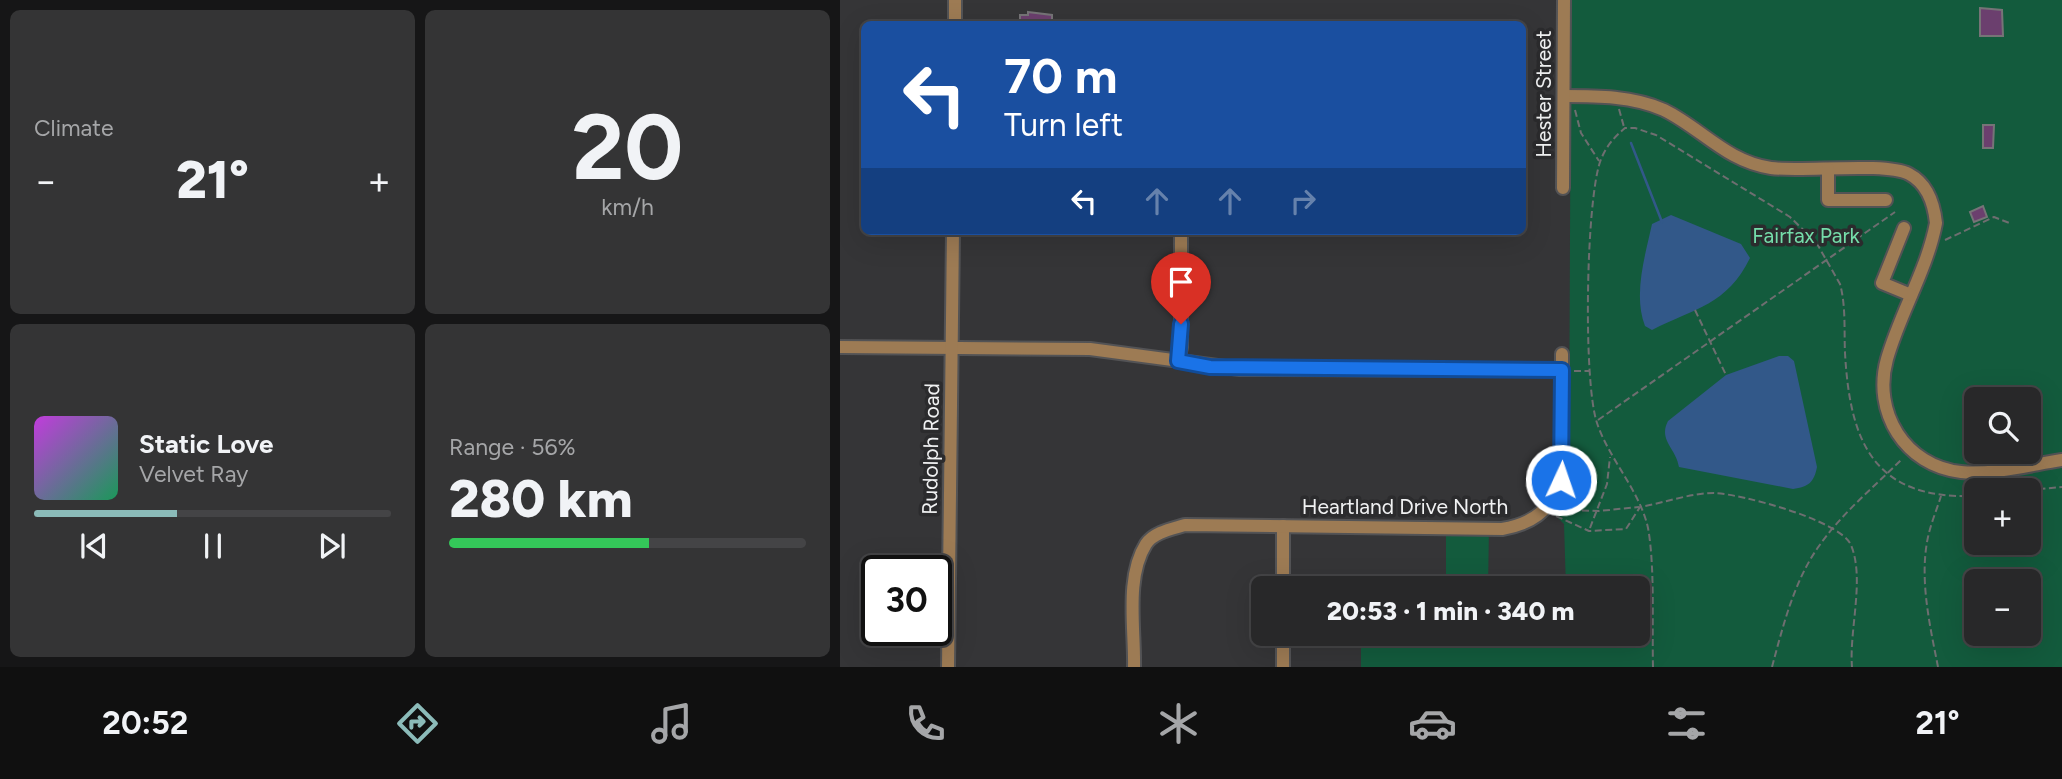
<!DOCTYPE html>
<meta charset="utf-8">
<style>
body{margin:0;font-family:Figtree,sans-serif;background:#343435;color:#f1f3f6;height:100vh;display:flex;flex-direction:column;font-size:26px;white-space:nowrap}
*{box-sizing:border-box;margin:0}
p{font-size:23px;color:#a5a6a8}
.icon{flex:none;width:38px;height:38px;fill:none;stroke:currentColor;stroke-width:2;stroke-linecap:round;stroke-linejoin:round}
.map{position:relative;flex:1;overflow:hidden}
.details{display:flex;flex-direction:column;gap:10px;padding:10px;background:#161617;width:840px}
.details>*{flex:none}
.hud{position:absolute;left:21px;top:21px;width:665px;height:214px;border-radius:10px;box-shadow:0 7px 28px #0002,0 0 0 2px #444446;background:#1a4fa0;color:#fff;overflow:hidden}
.tools{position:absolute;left:1124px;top:387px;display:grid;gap:14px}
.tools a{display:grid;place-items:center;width:77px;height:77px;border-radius:10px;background:#282829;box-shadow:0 7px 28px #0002,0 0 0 2px #444446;font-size:35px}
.speed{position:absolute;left:21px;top:555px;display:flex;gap:14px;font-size:35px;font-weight:700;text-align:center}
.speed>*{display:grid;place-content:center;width:91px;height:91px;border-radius:50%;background:#282829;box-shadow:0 7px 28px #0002,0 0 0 2px #444446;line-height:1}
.speed .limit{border:4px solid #111;border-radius:10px;background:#fff;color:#111}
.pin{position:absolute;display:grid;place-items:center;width:60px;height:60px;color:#fff;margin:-72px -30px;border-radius:50% 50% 50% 0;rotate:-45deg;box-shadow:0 0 7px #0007}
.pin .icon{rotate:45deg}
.me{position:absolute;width:77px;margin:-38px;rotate:3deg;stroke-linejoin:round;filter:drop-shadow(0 0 5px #0008)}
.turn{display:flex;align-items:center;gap:24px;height:147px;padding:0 28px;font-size:32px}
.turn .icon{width:91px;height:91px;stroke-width:2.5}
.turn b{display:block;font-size:49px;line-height:60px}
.lanes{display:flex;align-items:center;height:66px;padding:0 28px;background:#0003;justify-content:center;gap:35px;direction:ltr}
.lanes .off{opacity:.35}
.big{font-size:52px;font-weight:800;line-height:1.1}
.details .tile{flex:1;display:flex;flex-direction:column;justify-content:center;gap:10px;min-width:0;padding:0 24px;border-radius:10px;background:#343435}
.details .dial{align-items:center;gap:0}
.dial b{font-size:91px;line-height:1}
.song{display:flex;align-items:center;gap:21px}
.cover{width:84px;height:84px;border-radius:10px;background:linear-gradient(135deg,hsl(290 70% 55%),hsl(150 70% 35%))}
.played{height:7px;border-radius:4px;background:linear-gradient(90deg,#8bbbb9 40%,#444446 40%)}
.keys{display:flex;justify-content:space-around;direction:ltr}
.heat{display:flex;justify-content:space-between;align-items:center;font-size:38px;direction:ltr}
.charge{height:10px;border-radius:5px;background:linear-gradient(90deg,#34c759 56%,#444446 0)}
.details .tiles{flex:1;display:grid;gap:10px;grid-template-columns:repeat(2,1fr)}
.trip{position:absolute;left:411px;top:576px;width:399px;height:70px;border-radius:10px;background:#282829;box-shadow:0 7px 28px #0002,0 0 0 2px #444446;font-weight:800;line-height:70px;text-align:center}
.tabs{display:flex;height:112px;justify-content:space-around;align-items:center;background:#101010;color:#a5a6a8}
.tabs .icon{width:49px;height:49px}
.tabs .current{color:#8bbbb9}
.tabs b{font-size:32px;color:#f1f3f6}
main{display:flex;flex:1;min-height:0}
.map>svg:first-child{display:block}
.green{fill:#135b3d;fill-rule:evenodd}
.water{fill:#325889}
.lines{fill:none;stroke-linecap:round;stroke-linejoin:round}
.stream{stroke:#325889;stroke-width:2.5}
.building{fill:#6b3f6e;stroke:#767477;stroke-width:2}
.minor-casing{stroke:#535355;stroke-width:16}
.path{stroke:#6e6e70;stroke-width:2;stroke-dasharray:7 3.5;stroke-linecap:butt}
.minor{stroke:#9d7b54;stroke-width:12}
.route-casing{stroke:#114b97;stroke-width:18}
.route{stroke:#1a73e8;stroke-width:12}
.labels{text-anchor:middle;stroke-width:7;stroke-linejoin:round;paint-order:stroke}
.street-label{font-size:21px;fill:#f0f1f2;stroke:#2b2b2d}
.park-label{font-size:21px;fill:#75ddaa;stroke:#2b2b2d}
</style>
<main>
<section class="details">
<div class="tiles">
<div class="tile"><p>Climate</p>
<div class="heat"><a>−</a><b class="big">21°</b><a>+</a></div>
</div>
<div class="tile dial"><b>20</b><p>km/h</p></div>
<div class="tile">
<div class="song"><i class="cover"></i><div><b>Static Love</b><p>Velvet Ray</p></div></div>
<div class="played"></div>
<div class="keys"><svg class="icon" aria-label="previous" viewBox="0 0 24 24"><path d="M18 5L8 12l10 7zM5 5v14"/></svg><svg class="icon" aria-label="pause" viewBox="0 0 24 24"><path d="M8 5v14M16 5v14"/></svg><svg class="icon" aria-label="next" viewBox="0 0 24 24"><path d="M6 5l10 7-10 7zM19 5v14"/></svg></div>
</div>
<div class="tile"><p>Range · 56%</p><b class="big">280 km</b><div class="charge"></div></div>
</div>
</section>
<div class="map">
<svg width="1222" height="667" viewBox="0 0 1222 667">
<rect width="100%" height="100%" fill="#353537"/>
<g class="green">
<path d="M 731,0 L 1222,0 L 1222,667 L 521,667 L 521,634 L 798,634 L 798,588 L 726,588 L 724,524 L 713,513 L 723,497 L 729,472 ZM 1136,399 L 1188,399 L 1188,452 L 1136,452 ZM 1136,490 L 1188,490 L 1188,542 L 1136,542 ZM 1136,581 L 1188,581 L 1188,634 L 1136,634 Z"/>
<path d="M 606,529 L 649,529 L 648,588 L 606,588 Z"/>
</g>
<g class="water">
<path d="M 831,215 L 901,244 L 910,258 C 887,305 855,308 812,330 L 805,326 C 793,295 805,256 812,224 Z"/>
<path d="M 939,356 L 948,356 L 954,361 L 977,467 C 974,482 969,487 953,489 L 839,467 C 836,448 818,440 828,421 L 886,375 Z"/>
</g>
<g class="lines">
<path class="stream" d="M 791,143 L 822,222"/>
</g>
<g class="building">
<path d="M 1140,8 L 1162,10 L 1163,36 L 1140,36 Z"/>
<path d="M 188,12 L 212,15 L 212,24 L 180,24 L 180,15 L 188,15 Z"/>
<path d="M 1143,125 L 1154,125 L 1153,148 L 1143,148 Z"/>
<path d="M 1143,206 L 1147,217 L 1134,222 L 1130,212 Z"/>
</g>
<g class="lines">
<g class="minor-casing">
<g id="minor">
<path d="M 115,24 L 115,0"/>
<path d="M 724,96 C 757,96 793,96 824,110 C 861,128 887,162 931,168 C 963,172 1045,162 1069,174 C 1088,184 1094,204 1096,223 C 1087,270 1060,313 1047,359 C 1032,412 1065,466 1121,472 C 1153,475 1190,465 1222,460"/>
<path d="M 988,169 L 988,200 L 1046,200"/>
<path d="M 723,188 L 724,0"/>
<path d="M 1064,228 L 1042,283 L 1071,295"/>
<path d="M 0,347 L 250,349 L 400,369 L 722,370"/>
<path d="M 338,361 L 341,347 L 341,231"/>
<path d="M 443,588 L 443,526"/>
<path d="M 108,667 L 113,231"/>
<path d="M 294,667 C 295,630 285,577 306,544 C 314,532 332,529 345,525 L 662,529 C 723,519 722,476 722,425 C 722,401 722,378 722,354"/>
<path d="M 443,667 L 443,634"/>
</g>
</g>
<g class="path">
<path d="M 779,109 L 784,127"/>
<path d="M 735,110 L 741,133 L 759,161"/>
<path d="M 1105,240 L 1154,217 L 1172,224"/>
<path d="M 855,310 L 886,375"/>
<path d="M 734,371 L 749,371"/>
<path d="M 758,420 L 1055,212"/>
<path d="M 1188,490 L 1222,487"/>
<path d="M 721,510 L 759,511 L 799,507"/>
<path d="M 716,516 L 749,531 L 786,529 L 800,507 C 823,503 851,493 874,493 C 901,494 1000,520 1011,545 C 1025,579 1009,630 1012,667"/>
<path d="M 750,528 L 767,484 L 770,457"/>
<path d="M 813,667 C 812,626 815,566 808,528 C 800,491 769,459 757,423 C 743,381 746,204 760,162 C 765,148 773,138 785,128 L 795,128 L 816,135 L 950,217 L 976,242 L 1000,284 C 1006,306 1004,330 1005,353 C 1010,443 1034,500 1136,496"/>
<path d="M 932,667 C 943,626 954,581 979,546 C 1002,513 1034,487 1062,459"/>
<path d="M 1098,667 C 1090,626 1079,579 1088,537 C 1091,523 1097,509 1101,496"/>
</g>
<use href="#minor" class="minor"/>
</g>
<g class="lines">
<g class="route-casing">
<path id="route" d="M 341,324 L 338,361 L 370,367 L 722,370 L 721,480"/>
</g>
<use href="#route" class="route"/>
</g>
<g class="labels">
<g class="street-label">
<text transform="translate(704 94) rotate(-90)" y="7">Hester Street</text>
<text transform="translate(91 449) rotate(-89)" y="7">Rudolph Road</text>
<text x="565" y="514">Heartland Drive North</text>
</g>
<g class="park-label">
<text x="966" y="243">Fairfax Park</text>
</g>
</g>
</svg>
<div class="tools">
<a><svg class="icon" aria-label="search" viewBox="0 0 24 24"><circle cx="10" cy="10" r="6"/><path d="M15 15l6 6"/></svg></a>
<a>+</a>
<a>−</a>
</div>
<div class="speed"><div class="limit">30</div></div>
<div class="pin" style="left:341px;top:324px;background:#d93025"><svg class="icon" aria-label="arrive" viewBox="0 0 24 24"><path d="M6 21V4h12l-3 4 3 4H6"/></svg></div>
<svg class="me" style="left:721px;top:480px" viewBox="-20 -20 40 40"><circle r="17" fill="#1a73e8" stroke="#fff" stroke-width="3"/><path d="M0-11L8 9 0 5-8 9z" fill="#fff"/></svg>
<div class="trip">20:53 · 1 min · 340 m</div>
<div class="hud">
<div class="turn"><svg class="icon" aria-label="left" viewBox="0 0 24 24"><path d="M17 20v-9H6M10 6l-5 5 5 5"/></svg><div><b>70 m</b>Turn left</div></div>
<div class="lanes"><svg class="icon" aria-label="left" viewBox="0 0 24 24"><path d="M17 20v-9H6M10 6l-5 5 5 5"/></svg><svg class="icon off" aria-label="ahead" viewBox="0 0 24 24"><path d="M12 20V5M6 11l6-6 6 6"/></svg><svg class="icon off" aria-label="ahead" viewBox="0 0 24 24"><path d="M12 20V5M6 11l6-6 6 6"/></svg><svg class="icon off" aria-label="right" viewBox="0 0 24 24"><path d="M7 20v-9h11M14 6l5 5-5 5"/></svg></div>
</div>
</div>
</main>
<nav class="tabs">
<b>20:52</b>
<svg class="icon current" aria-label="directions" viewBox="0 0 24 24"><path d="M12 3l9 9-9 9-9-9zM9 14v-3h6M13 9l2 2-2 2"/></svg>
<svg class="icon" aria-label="music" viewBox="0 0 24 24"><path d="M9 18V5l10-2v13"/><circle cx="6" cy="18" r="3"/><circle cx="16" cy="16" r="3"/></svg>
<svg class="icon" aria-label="phone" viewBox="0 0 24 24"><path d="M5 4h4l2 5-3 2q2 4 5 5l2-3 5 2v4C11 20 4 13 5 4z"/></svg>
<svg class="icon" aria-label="climate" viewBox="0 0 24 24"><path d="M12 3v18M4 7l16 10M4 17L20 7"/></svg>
<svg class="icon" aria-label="car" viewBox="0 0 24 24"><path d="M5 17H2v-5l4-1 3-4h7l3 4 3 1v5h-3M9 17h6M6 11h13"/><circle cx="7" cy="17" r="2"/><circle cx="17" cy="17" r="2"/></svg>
<svg class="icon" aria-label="filters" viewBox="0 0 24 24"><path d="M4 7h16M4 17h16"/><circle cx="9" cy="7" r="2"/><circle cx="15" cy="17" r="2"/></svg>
<b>21°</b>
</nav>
